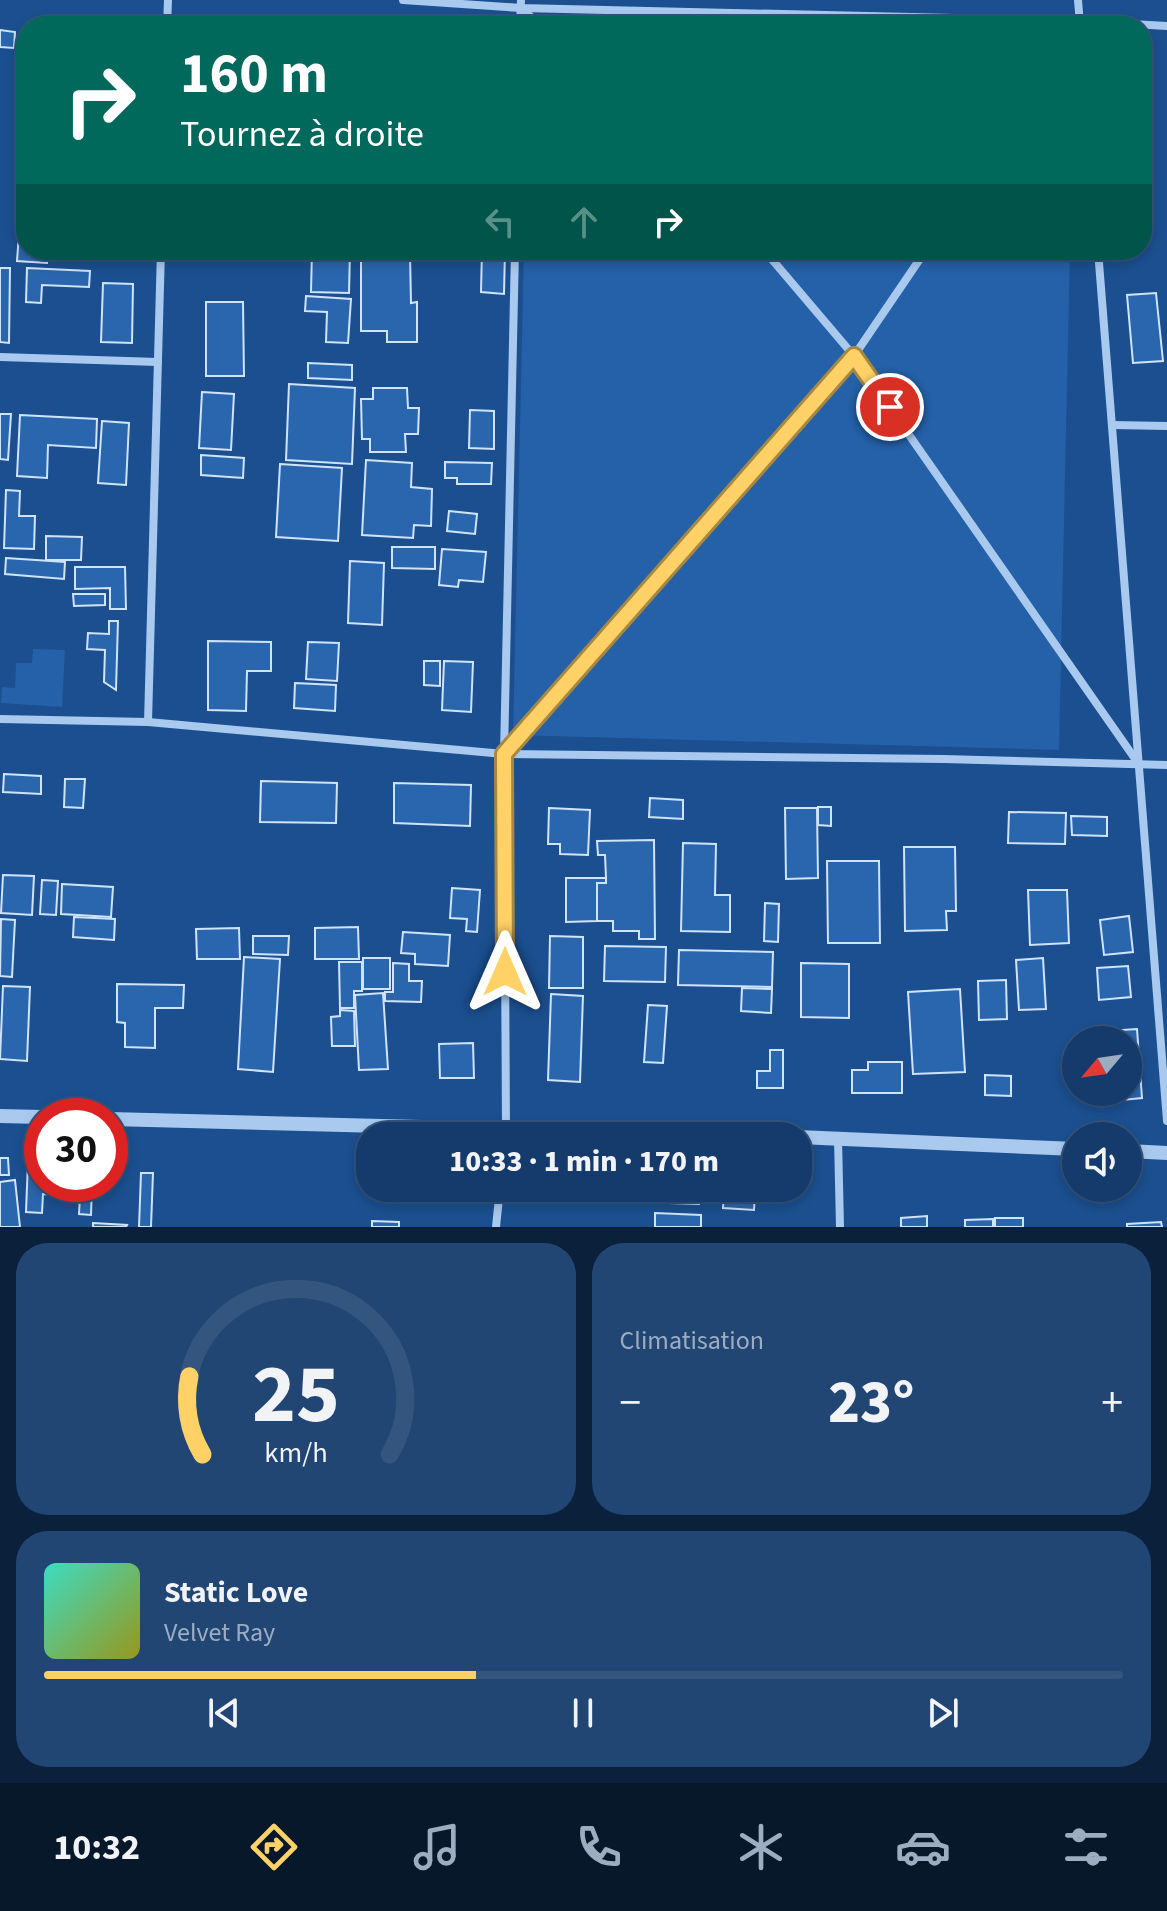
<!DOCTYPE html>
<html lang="fr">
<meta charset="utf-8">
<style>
body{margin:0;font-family:"Source Sans 3",sans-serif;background:#214673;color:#f1f3f6;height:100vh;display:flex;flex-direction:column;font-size:30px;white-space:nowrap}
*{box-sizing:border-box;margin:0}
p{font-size:26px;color:#9dadc1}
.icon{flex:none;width:44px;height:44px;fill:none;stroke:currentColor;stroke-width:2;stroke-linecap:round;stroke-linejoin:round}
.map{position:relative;height:1227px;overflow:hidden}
.drawer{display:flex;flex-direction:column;gap:16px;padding:16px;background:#0b203b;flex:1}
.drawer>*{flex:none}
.guide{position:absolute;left:16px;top:16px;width:1136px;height:244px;border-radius:32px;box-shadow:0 4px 12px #0003,0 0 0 2px #33557e;background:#00695c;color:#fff;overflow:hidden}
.needle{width:52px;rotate:241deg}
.controls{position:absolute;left:1062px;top:1026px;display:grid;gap:16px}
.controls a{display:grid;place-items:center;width:80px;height:80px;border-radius:50%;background:#143b6b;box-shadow:0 4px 12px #0003,0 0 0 2px #33557e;font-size:40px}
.speed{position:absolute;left:24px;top:1098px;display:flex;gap:16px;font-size:40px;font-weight:700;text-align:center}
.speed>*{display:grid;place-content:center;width:104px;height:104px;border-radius:50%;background:#143b6b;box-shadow:0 4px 12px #0003,0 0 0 2px #33557e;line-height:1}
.speed .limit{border:12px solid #d22;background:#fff;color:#111}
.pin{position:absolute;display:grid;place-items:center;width:68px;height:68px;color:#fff;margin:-34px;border:4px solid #fff;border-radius:50%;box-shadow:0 2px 8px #0007}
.me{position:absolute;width:88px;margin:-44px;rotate:0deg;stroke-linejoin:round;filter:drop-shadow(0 0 6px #0008)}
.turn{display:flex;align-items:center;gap:28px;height:168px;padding:0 32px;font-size:36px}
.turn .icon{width:104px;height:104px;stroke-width:2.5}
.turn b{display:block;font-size:56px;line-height:68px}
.lanes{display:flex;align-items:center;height:76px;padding:0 32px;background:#0003;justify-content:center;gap:40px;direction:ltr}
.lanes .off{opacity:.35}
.big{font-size:60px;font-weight:800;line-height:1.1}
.drawer .card{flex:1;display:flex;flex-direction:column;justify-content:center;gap:12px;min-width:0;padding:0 28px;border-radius:32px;background:#214673}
.drawer .dial{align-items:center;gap:0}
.dial svg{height:208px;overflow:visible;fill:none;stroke:#33557e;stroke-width:7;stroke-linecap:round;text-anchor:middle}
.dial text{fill:#f1f3f6;stroke:none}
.song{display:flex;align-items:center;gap:24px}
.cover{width:96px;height:96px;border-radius:12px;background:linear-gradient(135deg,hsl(170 70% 55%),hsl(60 70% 35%))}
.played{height:8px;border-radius:4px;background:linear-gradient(90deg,#ffd166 40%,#33557e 40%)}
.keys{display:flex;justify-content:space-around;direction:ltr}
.heat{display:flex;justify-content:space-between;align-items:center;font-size:44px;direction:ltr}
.drawer .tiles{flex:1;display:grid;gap:16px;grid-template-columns:1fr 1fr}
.card:last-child{grid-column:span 2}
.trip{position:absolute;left:356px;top:1122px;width:456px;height:80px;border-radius:32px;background:#143b6b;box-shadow:0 4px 12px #0003,0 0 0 2px #33557e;font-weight:800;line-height:80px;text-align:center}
.tabs{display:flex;height:128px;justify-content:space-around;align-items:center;background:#08182b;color:#9dadc1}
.tabs .icon{width:56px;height:56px}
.tabs .selected{color:#ffd166}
.tabs b{font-size:36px;color:#f1f3f6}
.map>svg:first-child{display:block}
.green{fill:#2461a8}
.building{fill:#2a66ad;stroke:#cfe3fa;stroke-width:2}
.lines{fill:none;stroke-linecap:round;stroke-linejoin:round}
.minor{stroke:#a9c9ee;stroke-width:8}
.tertiary{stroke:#a9c9ee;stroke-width:14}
.route-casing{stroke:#a68842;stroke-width:20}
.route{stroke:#ffd166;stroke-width:14}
</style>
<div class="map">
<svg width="1167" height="1227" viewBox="0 0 1167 1227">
<rect width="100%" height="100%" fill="#1b4f8f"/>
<g class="green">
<path d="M 524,250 L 1070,250 L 1059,750 L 513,735 Z"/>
<path d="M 33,649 L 65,650 L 62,707 L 1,703 L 2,687 L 15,688 L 16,663 L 32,663 Z"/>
</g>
<g class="building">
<path d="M 0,30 L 15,32 L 14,48 L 0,47 Z"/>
<path d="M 20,134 L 26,134 L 26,187 L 19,187 Z"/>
<path d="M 22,192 L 26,193 L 26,250 L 48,250 L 47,263 L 17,261 Z"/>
<path d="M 312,250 L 350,250 L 349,293 L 311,292 Z"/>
<path d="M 361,250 L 379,250 L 379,260 L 400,260 L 399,254 L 410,254 L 411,303 L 417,302 L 417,342 L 387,342 L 387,331 L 361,331 Z"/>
<path d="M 482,250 L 505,250 L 504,294 L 481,292 Z"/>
<path d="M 0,268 L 10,268 L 9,343 L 0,342 Z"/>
<path d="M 27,268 L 90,271 L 89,287 L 42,285 L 41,303 L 26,302 Z"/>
<path d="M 103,283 L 133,284 L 132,343 L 101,342 Z"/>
<path d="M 1156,293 L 1163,361 L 1133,363 L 1127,295 Z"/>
<path d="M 306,296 L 351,299 L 348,343 L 326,342 L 327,312 L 305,311 Z"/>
<path d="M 206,302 L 243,302 L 244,376 L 206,376 Z"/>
<path d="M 308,363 L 352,365 L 352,380 L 308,378 Z"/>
<path d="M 289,384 L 355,388 L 352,464 L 286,460 Z"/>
<path d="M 373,388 L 407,388 L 408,408 L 419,408 L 418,434 L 405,434 L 406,452 L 370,452 L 370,439 L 362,439 L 361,399 L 373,399 Z"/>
<path d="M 202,392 L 234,394 L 231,450 L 199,448 Z"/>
<path d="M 470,410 L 494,411 L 494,449 L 469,448 Z"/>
<path d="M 0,414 L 11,414 L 8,460 L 0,459 Z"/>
<path d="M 20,415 L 97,419 L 96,448 L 48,445 L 47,478 L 17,476 Z"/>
<path d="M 102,421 L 129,423 L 126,485 L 98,483 Z"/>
<path d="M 201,455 L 244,458 L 243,478 L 201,475 Z"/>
<path d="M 366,460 L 412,463 L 411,487 L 432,489 L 431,526 L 414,525 L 413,538 L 362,535 Z"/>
<path d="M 445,462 L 492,463 L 491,484 L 457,484 L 457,478 L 445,478 Z"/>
<path d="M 280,464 L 342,468 L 338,541 L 276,537 Z"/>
<path d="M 6,490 L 20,491 L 19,516 L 35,516 L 34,549 L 4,548 Z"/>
<path d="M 449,511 L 477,514 L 475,534 L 447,531 Z"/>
<path d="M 46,536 L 82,537 L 81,560 L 46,560 Z"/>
<path d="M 392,547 L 435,547 L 435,569 L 392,568 Z"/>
<path d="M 442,549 L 486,552 L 483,582 L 459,580 L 458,587 L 439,585 Z"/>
<path d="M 6,558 L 65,562 L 64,579 L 5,574 Z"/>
<path d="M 350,561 L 384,563 L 382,625 L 348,623 Z"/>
<path d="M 75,567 L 125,567 L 126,609 L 110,609 L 110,588 L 75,589 Z"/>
<path d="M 73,594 L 105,594 L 105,605 L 74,606 Z"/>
<path d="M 109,621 L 118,621 L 116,690 L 104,682 L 105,650 L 87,649 L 88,633 L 109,634 Z"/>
<path d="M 208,641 L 271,642 L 271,671 L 247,671 L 246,711 L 208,710 Z"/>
<path d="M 308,642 L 339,643 L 337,681 L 306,679 Z"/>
<path d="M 424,661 L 440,661 L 440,686 L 424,685 Z"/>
<path d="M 444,661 L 473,662 L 471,712 L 442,710 Z"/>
<path d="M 295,683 L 336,685 L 335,711 L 294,708 Z"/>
<path d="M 4,774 L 41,776 L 41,794 L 3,792 Z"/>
<path d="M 65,779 L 85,779 L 83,808 L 64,807 Z"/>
<path d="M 261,781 L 337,783 L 336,823 L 260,822 Z"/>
<path d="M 394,783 L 471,785 L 470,826 L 394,823 Z"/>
<path d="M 650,798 L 683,800 L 683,819 L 649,817 Z"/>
<path d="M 818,807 L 831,807 L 831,826 L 818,825 Z"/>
<path d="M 549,808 L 590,810 L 588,855 L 560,854 L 560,844 L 548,844 Z"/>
<path d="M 785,808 L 817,808 L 818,878 L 786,879 Z"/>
<path d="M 1009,812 L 1066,813 L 1065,844 L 1008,843 Z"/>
<path d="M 1071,816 L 1107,817 L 1107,836 L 1072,835 Z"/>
<path d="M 654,840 L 655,939 L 639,939 L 639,931 L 613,931 L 613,921 L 597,921 L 597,883 L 606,883 L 606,878 L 605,855 L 598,855 L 597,841 Z"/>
<path d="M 683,843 L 716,844 L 715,895 L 730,895 L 730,932 L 681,931 Z"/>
<path d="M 904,847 L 955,847 L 956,911 L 946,911 L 947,930 L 905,931 Z"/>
<path d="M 827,861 L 879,861 L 880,943 L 828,943 Z"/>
<path d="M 3,875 L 34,876 L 32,915 L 1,913 Z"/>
<path d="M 566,878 L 606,878 L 606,883 L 597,883 L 597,921 L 566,922 Z"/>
<path d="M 42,880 L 58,881 L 56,915 L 40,914 Z"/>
<path d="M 62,884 L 113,887 L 111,917 L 61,914 Z"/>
<path d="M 452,888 L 480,890 L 477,932 L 466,931 L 467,919 L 450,918 Z"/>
<path d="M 1028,890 L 1067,890 L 1069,943 L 1030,945 Z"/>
<path d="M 765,903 L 779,904 L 778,942 L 764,941 Z"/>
<path d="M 1129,916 L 1133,952 L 1104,955 L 1100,920 Z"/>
<path d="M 74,917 L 115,919 L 114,940 L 73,937 Z"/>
<path d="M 1,919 L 15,920 L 12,977 L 0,976 Z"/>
<path d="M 358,927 L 359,959 L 315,959 L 315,928 Z"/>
<path d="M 239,928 L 240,959 L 197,959 L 196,929 Z"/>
<path d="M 403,932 L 450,935 L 448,966 L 415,964 L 415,954 L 401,953 Z"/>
<path d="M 253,936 L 289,936 L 288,955 L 253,954 Z"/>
<path d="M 550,936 L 583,937 L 583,988 L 549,988 Z"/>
<path d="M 605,946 L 666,947 L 665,982 L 604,981 Z"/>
<path d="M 679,950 L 773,952 L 772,987 L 678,985 Z"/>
<path d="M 244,957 L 280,959 L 273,1072 L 238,1069 Z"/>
<rect x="363" y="958" width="27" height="31"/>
<path d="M 1043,958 L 1046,1009 L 1019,1010 L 1016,960 Z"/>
<path d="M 339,962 L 362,962 L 362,991 L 354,991 L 354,1008 L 340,1008 Z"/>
<path d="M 393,963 L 409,964 L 409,981 L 422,981 L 421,1002 L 385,1001 L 385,992 L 393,992 Z"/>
<path d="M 801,963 L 849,964 L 849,1018 L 801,1017 Z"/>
<path d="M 1128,966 L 1131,997 L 1099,1000 L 1097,968 Z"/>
<path d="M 1006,980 L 1007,1019 L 979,1020 L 978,981 Z"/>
<path d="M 117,984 L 184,985 L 183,1008 L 155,1008 L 155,1048 L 125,1047 L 125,1023 L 117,1022 Z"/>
<path d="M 3,986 L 30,987 L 27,1061 L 0,1059 Z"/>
<path d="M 742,988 L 772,989 L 771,1013 L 741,1011 Z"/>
<path d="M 960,989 L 965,1072 L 913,1074 L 908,992 Z"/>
<path d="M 383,993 L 388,1069 L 359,1070 L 355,995 Z"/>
<path d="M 551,994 L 583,996 L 580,1082 L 548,1080 Z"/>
<path d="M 648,1005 L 667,1006 L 663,1063 L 644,1062 Z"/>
<path d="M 340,1010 L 354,1011 L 355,1046 L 332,1046 L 331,1017 L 340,1016 Z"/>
<path d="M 1137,1029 L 1142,1098 L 1112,1101 L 1112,1092 L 1128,1092 L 1128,1040 L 1108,1040 L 1107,1031 Z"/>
<path d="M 473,1043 L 474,1078 L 440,1078 L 439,1044 Z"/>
<path d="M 770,1050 L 783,1050 L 783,1088 L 757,1088 L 757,1071 L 770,1071 Z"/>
<path d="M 868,1062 L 902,1062 L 902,1093 L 852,1093 L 852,1070 L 868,1070 Z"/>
<path d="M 985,1075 L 1011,1076 L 1011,1096 L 985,1095 Z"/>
<path d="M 0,1158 L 8,1158 L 9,1175 L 0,1175 Z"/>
<path d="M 28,1161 L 42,1161 L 42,1184 L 92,1184 L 91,1215 L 79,1214 L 80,1196 L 43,1194 L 42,1213 L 26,1212 Z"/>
<path d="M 141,1173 L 153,1173 L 151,1227 L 139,1227 Z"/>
<path d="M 15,1180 L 20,1227 L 0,1227 L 0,1182 Z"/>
<path d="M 670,1188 L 700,1188 L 699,1204 L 669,1203 Z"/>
<path d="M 724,1191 L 755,1193 L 754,1210 L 723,1208 Z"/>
<path d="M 655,1213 L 701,1215 L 701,1227 L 655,1227 Z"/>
<path d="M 927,1216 L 927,1227 L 901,1227 L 901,1218 Z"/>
<rect x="995" y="1218" width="28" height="9"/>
<path d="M 993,1219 L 993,1227 L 965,1227 L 965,1220 Z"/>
<path d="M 372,1221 L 399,1222 L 399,1227 L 372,1227 Z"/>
<path d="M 1161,1222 L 1162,1227 L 1127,1227 L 1127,1224 Z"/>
<path d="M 93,1223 L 127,1225 L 126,1227 L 93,1227 Z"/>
</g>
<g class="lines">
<g class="minor">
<path d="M 403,0 L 521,8 L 1079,21 L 1167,26"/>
<path d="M 1078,0 L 1080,25"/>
<path d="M 521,8 L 541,26"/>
<path d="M 167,26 L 168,0"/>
<path d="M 520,26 L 521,0"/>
<path d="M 764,250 L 854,356 L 1138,763"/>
<path d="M 1098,250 L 1167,1121"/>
<path d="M 0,357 L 158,362"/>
<path d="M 1112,425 L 1167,426"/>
<path d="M 0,719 L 148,722 L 504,754 L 943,759 L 1167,765"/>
<path d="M 148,722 L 161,250"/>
<path d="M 505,753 L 854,356 L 926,250"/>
<path d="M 506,1133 L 504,754 L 515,250"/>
<path d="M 838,1138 L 840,1227"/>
<path d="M 496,1227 L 500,1188"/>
</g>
<g class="tertiary">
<path d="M 0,1116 L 42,1117"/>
<path d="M 110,1119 L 769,1136"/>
<path d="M 798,1137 L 1076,1149"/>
<path d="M 1128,1151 L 1167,1153"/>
</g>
</g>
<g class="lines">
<g class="route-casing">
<path id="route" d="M 505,972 L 504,754 L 854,356 L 890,407"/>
</g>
<use href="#route" class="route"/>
</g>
</svg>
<div class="controls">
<a><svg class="needle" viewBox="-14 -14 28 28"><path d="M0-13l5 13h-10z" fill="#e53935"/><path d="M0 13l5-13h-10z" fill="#9dadc1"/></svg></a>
<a><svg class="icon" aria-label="sound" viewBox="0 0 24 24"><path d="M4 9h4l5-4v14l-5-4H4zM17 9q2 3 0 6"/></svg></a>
</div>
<div class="speed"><div class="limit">30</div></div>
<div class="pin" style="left:890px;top:407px;background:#d93025"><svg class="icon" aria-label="arrive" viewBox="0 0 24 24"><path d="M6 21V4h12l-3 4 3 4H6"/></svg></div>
<svg class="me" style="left:505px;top:972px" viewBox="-20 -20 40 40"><path d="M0-17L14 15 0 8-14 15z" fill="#ffd166" stroke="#fff" stroke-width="4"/></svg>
<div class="trip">10:33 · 1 min · 170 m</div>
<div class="guide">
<div class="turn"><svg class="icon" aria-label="right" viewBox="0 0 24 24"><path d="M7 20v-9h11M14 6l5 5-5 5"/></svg><div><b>160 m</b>Tournez à droite</div></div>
<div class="lanes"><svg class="icon off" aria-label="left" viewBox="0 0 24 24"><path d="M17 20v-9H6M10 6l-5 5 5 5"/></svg><svg class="icon off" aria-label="ahead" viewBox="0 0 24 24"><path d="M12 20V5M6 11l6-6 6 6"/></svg><svg class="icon" aria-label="right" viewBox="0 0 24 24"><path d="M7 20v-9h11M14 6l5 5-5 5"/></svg></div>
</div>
</div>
<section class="drawer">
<div class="tiles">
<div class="card dial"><svg viewBox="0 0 100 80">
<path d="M14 69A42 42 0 1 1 86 69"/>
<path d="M14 69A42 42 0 0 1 9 39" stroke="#ffd166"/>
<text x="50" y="56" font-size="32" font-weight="700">25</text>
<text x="50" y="72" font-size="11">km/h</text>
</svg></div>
<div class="card"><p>Climatisation</p>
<div class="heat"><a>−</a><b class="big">23°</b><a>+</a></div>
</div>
<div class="card">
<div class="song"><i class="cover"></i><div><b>Static Love</b><p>Velvet Ray</p></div></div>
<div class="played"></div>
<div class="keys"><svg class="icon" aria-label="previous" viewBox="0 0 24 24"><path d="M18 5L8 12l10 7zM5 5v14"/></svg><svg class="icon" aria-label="pause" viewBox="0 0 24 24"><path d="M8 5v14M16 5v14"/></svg><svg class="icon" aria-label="next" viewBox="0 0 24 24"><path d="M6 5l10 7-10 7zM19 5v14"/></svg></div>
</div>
</div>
</section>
<nav class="tabs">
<b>10:32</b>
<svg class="icon selected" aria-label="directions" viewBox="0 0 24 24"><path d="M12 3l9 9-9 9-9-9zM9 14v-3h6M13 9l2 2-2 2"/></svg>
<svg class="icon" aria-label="music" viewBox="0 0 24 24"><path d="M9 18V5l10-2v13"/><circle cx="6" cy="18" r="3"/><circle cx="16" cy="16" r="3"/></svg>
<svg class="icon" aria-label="phone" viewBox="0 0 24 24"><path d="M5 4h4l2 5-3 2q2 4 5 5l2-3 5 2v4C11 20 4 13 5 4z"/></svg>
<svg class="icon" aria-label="climate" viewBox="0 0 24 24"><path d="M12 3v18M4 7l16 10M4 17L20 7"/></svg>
<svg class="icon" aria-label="car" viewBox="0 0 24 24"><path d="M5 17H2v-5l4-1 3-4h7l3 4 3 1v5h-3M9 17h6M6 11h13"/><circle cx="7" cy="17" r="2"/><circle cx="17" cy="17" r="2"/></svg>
<svg class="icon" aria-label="filters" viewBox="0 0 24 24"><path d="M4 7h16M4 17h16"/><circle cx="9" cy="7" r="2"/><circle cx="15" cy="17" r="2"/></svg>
</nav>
